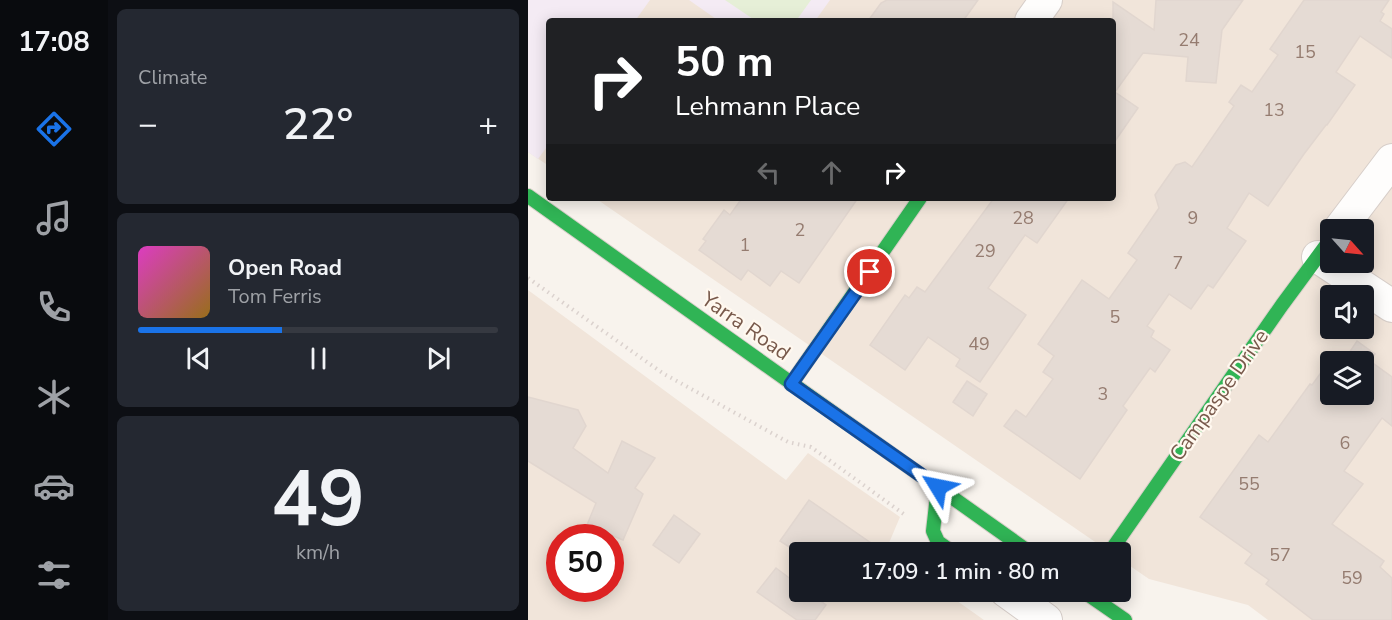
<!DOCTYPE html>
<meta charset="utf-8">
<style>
body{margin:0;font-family:"Nunito Sans",sans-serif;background:#242831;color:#f1f3f6;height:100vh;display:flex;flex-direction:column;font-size:22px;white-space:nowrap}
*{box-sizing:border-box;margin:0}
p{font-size:20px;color:#9ea1a6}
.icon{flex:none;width:33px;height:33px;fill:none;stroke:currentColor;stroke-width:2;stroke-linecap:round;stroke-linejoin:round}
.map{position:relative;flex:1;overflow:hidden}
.side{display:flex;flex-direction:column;gap:9px;padding:9px;background:#0d0f14;width:420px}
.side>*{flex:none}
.banner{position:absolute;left:18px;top:18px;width:570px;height:183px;border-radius:6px;box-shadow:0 3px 15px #0003;background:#202124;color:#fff;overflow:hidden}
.needle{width:39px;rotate:117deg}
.buttons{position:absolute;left:792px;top:219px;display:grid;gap:12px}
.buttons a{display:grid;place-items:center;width:54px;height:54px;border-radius:6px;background:#171b24;box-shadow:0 3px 15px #0003;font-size:30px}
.speed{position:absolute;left:18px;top:524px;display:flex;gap:12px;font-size:30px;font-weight:700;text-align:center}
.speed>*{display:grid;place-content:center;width:78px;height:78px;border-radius:50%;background:#171b24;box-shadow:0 3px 15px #0003;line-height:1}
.speed .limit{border:9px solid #d22;background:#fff;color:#111}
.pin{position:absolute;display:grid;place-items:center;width:51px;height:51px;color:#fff;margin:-26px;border:3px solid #fff;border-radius:50%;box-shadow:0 2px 6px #0007}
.me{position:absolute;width:66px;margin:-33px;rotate:305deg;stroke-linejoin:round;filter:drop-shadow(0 0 4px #0008)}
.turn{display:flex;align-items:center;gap:21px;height:126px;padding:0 30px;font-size:27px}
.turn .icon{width:78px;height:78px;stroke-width:2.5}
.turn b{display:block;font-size:42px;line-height:51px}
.lanes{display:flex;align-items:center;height:57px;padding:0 30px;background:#0003;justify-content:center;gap:30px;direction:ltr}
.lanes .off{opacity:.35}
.big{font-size:45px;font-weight:600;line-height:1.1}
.side .widget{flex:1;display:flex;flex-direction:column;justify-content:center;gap:9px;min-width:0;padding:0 21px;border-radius:9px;background:#242831}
.side .dial{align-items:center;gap:0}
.dial b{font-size:78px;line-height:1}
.song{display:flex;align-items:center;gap:18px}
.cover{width:72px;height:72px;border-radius:9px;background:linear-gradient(135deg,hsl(310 70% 55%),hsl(40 70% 35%))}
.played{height:6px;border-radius:3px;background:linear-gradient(90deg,#1a73e8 40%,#363941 40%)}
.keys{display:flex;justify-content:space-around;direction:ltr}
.heat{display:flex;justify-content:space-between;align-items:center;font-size:33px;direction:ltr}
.trip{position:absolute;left:261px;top:542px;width:342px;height:60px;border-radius:6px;background:#171b24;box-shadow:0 3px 15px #0003;font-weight:600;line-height:60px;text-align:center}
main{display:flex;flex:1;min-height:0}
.tab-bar{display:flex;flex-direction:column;width:108px;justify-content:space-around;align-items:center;background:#090b0e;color:#9ea1a6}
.tab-bar .icon{width:42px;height:42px}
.tab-bar .selected{color:#1a73e8}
.tab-bar b{font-size:27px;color:#f1f3f6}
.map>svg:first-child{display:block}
.residential{fill:#f1e5da;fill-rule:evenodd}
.education{fill:#f4ebf4}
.green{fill:#e6efd7}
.building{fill:#e5dbd4;stroke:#e1d6cf;stroke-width:1.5}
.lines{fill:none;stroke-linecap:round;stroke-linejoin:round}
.street-casing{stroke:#d7cec9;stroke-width:34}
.fast-casing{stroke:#d8cfc9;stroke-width:16}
.path{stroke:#dbd2ce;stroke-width:4;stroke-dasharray:1.5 4.5;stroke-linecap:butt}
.street{stroke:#fefdfc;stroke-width:32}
.fast{stroke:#30b455;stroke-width:14}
.route-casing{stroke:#114b97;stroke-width:15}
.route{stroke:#1a73e8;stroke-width:10}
.labels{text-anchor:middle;stroke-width:4.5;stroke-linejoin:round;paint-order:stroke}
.number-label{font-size:18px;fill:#957c70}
.street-label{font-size:21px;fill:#78594b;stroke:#fff8ef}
</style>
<main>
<nav class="tab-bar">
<b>17:08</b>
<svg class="icon selected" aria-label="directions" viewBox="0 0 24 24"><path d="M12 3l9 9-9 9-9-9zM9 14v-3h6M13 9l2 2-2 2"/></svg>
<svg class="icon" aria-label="music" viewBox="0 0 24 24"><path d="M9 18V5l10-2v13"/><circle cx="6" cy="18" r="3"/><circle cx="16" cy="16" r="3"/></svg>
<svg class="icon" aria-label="phone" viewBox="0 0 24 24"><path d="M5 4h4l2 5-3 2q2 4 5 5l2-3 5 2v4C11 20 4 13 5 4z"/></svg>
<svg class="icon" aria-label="climate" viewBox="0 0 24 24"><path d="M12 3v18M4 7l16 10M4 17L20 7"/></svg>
<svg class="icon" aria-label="car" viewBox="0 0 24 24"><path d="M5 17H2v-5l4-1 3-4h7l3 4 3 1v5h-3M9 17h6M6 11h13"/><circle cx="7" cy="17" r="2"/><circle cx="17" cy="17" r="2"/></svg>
<svg class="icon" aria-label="filters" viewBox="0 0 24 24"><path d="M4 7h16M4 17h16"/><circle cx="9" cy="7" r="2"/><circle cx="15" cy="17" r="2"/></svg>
</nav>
<section class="side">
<div class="widget"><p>Climate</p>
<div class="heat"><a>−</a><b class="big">22°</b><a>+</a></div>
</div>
<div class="widget">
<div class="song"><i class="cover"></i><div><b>Open Road</b><p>Tom Ferris</p></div></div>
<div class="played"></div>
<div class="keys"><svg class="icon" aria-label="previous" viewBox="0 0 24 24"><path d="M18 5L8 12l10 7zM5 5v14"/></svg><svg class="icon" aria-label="pause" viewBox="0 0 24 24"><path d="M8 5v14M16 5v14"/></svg><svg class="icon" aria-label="next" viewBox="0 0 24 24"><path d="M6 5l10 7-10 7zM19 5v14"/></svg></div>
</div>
<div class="widget dial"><b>49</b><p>km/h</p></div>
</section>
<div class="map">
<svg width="864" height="620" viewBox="0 0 864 620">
<rect width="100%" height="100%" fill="#f8f3ed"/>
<g class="residential">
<path d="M 0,0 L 864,0 L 864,620 L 740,620 L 720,605 L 621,579 L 67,198 L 585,198 L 585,21 L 21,21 L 21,166 L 0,152 ZM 802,230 L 836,230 L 836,262 L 802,262 ZM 802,296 L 836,296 L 836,328 L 802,328 ZM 802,362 L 836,362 L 836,394 L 802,394 Z"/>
<path d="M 0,290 L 258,480 L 280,453 L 372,517 L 358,550 L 360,552 L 272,552 L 272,591 L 415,591 L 456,620 L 0,620 ZM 32,537 L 82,537 L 82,588 L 32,588 Z"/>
</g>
<g class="education">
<path d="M 0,0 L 122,0 L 107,21 L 21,21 L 21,144 L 10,159 L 0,152 Z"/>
<path d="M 161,0 L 302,0 L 287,21 L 191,21 Z"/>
</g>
<path class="green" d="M 197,0 L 283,0 L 268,21 L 228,21 Z"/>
<g class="building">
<path d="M 359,0 L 450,0 L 435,21 L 340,21 L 353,3 Z"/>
<path d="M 628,0 L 715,0 L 694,30 L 688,83 L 658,81 L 660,57 L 615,53 L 587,92 L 610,108 L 585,144 L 585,2 L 626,30 Z"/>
<path d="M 776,0 L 861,0 L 853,12 L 856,14 L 852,21 L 864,29 L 864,58 L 832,36 L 808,72 L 827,85 L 799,125 L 798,125 L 776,154 L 740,206 L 721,193 L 699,228 L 718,241 L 685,288 L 680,285 L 663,309 L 641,294 L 619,326 L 626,331 L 623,337 L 642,350 L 627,372 L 622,368 L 595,406 L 599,410 L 552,479 L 476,426 L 488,410 L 498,417 L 525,379 L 515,372 L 526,356 L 510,344 L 554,280 L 581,299 L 609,260 L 600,253 L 631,208 L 627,195 L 648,165 L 657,162 L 664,167 L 706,106 L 701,102 L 713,85 L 724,92 L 750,55 L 742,49 Z"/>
<path d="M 214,198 L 330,198 L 271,283 L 253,271 L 242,286 L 220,270 L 213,280 L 171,250 L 178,241 L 175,239 L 196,210 L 202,215 Z"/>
<path d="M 466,198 L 541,198 L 509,243 L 497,235 L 460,288 L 498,315 L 452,382 L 428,366 L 432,359 L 400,337 L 377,370 L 342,345 L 377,295 L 381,298 L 389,287 L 397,292 Z"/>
<path d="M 829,341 L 847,354 L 842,361 L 864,377 L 864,426 L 854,418 L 816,471 L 835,484 L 804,524 L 856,561 L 852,567 L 864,578 L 864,620 L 785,620 L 738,584 L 741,580 L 717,563 L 724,554 L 672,517 L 731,435 L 740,442 L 782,384 L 784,385 L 803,359 L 806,362 L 802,362 L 802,394 L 836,394 L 836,362 L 815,362 Z"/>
<path d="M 439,381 L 459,394 L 445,416 L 425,402 Z"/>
<path d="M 0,397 L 50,410 L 58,426 L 45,448 L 80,473 L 94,441 L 127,458 L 107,488 L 115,494 L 95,540 L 59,525 L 68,503 L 0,461 Z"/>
<path d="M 281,500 L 356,552 L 269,552 L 252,541 Z"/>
<path d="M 146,515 L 172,534 L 151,563 L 125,545 Z"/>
<path d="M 248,568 L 272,586 L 272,591 L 279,591 L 298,605 L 287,620 L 269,620 L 229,592 Z"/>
</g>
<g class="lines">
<g class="street-casing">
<g id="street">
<path d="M 503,21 L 518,0"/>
<path d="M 811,230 L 864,160"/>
<path d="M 790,257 L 864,306"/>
<path d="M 478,591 L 518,620"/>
</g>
</g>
<g class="fast-casing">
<g id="fast">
<path d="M 0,196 L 501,552"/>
<path d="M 263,384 L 392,198"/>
<path d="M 410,487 L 405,531 L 410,542 L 424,552"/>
<path d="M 582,552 L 754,305 L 802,240"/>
<path d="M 555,591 L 597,620"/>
</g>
</g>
<path class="path" d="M 0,278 L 136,374 L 260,442 L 283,447 L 377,515"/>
<use href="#street" class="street"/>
<use href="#fast" class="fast"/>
</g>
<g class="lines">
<g class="route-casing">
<path id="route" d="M 342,272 L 263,384 L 410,487"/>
</g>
<use href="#route" class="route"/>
</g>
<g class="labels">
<g class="number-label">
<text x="661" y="46">24</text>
<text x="777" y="58">15</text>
<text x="746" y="116">13</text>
<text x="495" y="224">28</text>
<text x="665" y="224">9</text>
<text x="272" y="236">2</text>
<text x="217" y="251">1</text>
<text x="457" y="257">29</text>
<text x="650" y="269">7</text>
<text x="587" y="323">5</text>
<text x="451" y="350">49</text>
<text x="575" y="400">3</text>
<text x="817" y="449">6</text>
<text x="721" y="490">55</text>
<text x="752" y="561">57</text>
<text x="824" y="584">59</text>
</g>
<g class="street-label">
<text transform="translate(218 326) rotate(35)" y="7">Yarra Road</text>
<text transform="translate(691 395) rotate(-55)" y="7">Campaspe Drive</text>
</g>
</g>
</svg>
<div class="buttons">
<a><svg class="needle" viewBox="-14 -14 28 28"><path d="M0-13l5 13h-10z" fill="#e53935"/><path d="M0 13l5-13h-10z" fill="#9ea1a6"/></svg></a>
<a><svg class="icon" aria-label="sound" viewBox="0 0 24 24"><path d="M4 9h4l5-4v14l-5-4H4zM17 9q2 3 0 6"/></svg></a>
<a><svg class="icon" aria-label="layers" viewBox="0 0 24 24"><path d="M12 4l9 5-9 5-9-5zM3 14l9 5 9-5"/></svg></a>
</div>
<div class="speed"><div class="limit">50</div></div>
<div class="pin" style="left:342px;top:272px;background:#d93025"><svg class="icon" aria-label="arrive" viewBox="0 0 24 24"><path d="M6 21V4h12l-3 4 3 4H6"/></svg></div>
<svg class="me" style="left:410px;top:487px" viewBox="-20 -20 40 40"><path d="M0-17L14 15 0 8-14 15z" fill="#1a73e8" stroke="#fff" stroke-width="4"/></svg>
<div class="trip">17:09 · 1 min · 80 m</div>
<div class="banner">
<div class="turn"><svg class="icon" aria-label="right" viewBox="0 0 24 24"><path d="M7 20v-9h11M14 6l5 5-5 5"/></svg><div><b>50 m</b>Lehmann Place</div></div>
<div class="lanes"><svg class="icon off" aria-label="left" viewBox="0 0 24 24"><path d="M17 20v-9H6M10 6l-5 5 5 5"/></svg><svg class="icon off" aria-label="ahead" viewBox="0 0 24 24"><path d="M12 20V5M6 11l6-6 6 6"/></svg><svg class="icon" aria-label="right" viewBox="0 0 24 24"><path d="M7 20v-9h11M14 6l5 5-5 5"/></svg></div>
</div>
</div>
</main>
